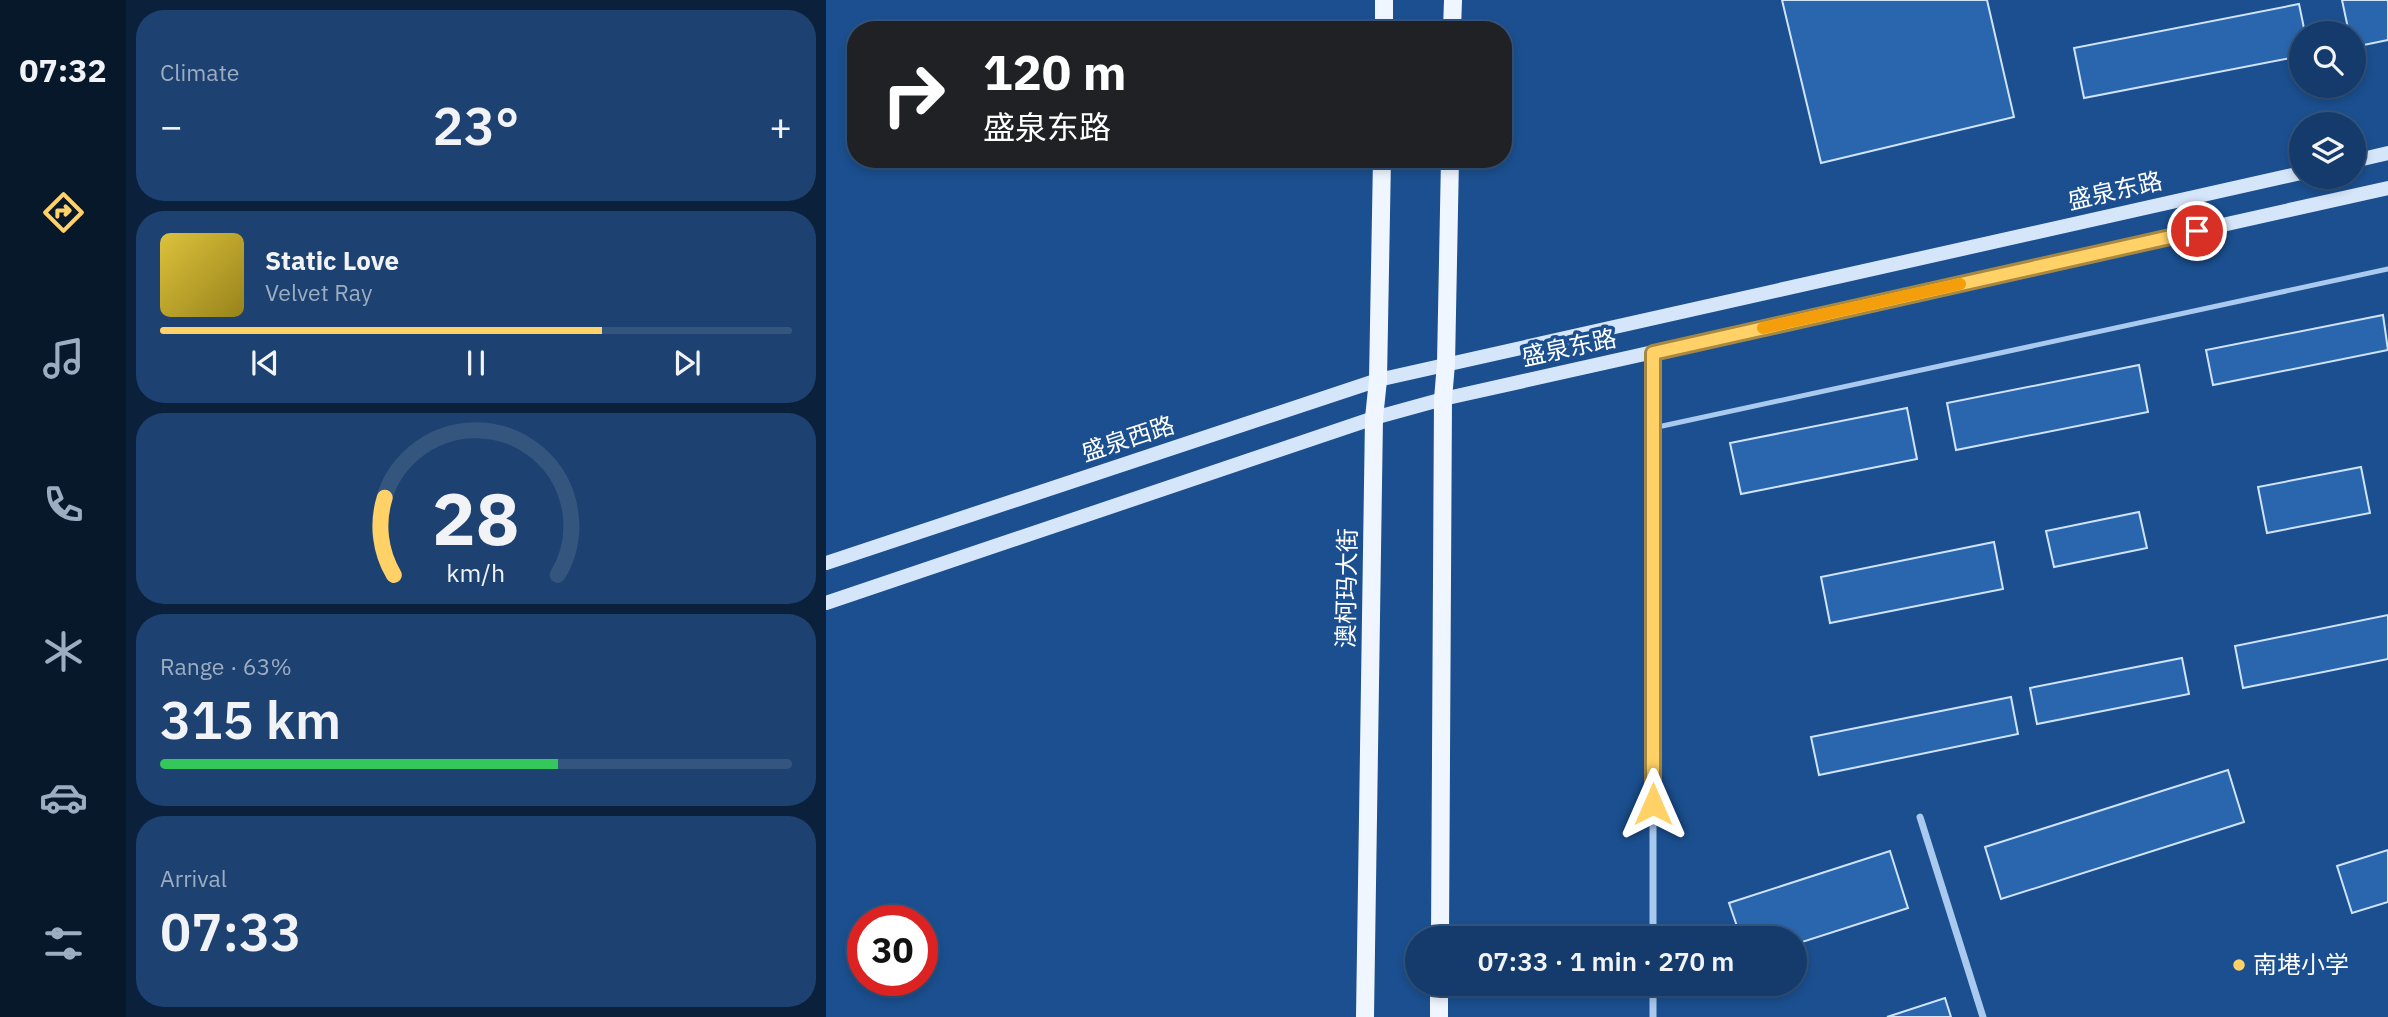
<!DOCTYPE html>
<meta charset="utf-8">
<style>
body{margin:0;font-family:"IBM Plex Sans","Noto Sans SC",sans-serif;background:#1d4271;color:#f1f3f6;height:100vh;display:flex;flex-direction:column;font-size:26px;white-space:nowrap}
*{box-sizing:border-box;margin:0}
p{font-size:23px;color:#9dadc1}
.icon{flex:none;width:38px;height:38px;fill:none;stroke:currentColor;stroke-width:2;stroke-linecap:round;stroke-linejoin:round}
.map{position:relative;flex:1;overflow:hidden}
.details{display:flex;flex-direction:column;gap:10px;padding:10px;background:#0b203b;width:700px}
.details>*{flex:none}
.guide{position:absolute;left:21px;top:21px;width:665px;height:147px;border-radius:28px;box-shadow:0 4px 10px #0003,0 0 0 2px #33557e;background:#202124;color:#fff;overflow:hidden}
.fabs{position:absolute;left:1463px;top:21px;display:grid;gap:14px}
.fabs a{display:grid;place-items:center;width:77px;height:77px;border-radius:50%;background:#143b6b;box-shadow:0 4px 10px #0003,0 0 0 2px #33557e;font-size:35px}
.speed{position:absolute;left:21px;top:905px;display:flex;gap:14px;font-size:35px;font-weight:700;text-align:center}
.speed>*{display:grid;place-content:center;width:91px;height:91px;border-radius:50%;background:#143b6b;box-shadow:0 4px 10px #0003,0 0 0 2px #33557e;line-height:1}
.speed .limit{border:10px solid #d22;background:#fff;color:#111}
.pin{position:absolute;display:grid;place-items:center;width:60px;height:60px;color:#fff;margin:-30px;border:4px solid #fff;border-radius:50%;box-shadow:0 2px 7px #0007}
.me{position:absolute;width:77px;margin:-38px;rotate:0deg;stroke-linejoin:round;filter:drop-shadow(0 0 5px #0008)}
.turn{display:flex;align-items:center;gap:24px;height:147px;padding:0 21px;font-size:32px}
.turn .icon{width:91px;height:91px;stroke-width:2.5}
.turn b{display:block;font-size:49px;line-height:60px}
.big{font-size:52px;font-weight:600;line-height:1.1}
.details .widget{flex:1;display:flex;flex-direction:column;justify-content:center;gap:10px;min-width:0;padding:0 24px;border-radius:28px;background:#1d4271}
.details .dial{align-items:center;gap:0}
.dial svg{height:182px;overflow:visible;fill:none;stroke:#33557e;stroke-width:7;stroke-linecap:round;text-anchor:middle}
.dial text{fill:#f1f3f6;stroke:none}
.song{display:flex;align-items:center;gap:21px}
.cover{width:84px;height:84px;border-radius:10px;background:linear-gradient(135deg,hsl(50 70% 55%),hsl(50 70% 35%))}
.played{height:7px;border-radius:4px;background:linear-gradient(90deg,#ffd166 70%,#33557e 70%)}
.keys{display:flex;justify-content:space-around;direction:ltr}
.heat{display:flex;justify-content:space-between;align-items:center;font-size:38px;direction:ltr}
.charge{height:10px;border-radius:5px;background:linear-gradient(90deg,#34c759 63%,#33557e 0)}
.trip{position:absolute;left:579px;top:926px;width:402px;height:70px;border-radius:35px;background:#143b6b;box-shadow:0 4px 10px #0003,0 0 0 2px #33557e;font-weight:600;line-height:70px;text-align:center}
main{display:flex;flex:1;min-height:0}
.menu{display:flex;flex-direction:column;width:126px;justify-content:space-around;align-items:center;background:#08182b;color:#9dadc1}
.menu .icon{width:49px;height:49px}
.menu .on{color:#ffd166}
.menu b{font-size:32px;color:#f1f3f6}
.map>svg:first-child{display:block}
.building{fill:#2a66ad;stroke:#cfe3fa;stroke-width:2}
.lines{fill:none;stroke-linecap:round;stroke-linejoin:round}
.lane{stroke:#a9c9ee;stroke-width:5}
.street{stroke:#a9c9ee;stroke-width:7}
.secondary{stroke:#d6e6fa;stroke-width:14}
.primary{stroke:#f0f6ff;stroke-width:18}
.route-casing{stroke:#a68842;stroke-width:18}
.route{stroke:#ffd166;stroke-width:12}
.slow{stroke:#f59e0b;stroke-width:12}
.poi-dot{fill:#ffd166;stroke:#1b4f8f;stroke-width:2.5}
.labels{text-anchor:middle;stroke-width:7;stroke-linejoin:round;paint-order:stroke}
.street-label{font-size:24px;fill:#fff;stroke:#1b4f8f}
.poi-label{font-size:24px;fill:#fff;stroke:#1b4f8f;text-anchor:start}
</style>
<main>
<nav class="menu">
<b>07:32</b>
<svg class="icon on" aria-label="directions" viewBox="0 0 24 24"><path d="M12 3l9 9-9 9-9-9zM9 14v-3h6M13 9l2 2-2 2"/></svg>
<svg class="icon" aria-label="music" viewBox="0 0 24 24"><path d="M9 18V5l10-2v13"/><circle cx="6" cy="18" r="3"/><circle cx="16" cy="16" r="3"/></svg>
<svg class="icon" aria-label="phone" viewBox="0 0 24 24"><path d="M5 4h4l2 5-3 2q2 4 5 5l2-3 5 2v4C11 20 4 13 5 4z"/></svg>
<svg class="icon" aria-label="climate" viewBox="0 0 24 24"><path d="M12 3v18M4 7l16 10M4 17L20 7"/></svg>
<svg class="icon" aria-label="car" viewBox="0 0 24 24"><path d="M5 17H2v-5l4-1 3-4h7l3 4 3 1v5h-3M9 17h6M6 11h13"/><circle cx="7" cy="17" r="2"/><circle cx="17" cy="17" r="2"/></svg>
<svg class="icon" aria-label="filters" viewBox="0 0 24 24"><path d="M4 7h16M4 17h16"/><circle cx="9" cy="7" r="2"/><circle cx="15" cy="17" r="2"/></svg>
</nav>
<section class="details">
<div class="widget"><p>Climate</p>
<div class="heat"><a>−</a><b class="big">23°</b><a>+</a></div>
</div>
<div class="widget">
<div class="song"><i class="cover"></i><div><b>Static Love</b><p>Velvet Ray</p></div></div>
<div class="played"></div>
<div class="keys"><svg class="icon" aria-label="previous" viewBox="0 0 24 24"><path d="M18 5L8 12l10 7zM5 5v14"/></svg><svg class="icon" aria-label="pause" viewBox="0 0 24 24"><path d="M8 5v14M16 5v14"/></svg><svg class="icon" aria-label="next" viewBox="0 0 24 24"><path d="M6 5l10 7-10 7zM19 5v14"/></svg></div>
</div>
<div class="widget dial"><svg viewBox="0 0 100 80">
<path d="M14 69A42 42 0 1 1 86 69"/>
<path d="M14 69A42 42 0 0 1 10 35" stroke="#ffd166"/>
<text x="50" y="56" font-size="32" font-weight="700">28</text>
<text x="50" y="72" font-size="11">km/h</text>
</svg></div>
<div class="widget"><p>Range · 63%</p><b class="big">315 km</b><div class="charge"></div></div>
<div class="widget"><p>Arrival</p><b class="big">07:33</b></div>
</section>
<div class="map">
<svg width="1562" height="1017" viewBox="0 0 1562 1017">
<rect width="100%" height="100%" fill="#1b4f8f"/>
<g class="building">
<path d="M 956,0 L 1161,0 L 1188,117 L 995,163 Z"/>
<path d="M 1516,0 L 1562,0 L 1562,40 L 1528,47 L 1528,33 L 1523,33 Z"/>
<path d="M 1473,4 L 1479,33 L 1475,33 L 1475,56 L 1258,98 L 1248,48 Z"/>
<path d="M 1557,315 L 1562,350 L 1387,385 L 1380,350 Z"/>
<path d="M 1313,365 L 1322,412 L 1130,450 L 1121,403 Z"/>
<path d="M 1081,408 L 1091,459 L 915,494 L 904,443 Z"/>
<path d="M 1535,467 L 1544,513 L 1441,533 L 1432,487 Z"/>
<path d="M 1313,512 L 1321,548 L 1228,567 L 1220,531 Z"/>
<path d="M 1168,542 L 1177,589 L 1004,623 L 995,577 Z"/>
<path d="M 1562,615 L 1562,659 L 1417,688 L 1409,646 Z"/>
<path d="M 1356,658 L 1363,694 L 1211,724 L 1204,688 Z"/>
<path d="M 1185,697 L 1192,734 L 993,775 L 985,737 Z"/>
<path d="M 1402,770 L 1418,822 L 1175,899 L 1159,847 Z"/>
<path d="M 1562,850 L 1562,902 L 1526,913 L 1511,866 Z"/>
<path d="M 1064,851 L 1082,908 L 970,944 L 970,938 L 915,938 L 903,903 Z"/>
<path d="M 1119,998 L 1125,1017 L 1061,1017 Z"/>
</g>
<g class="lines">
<path class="lane" d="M 827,428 L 1562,269"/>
<g class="street">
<path d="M 827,353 L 827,938"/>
<path d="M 1094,817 L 1157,1017"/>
<path d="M 827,984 L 827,1017"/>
</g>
<g class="secondary">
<path d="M 1528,161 L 1562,153"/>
<path d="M 0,563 L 552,380 L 1475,173"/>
<path d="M 0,603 L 548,418 L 617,399 L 1562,188"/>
</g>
<g class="primary">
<path d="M 558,30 L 558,0"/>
<path d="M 626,30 L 627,0"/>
<path d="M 614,938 L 617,399 L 620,364 L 624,159"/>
<path d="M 539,1017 L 548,418 L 552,380 L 556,159"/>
<path d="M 613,1017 L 613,984"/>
</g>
</g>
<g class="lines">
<g class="route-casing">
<path id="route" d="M 827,804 L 827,353 L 1371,231"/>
</g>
<use href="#route" class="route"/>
<path class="slow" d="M 937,328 L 1134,284"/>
</g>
<circle class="poi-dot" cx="1413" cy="965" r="7"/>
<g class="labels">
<g class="street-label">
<text transform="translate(1289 191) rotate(-13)" y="8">盛泉东路</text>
<text transform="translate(743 348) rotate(-12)" y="8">盛泉东路</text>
<text transform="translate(302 439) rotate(-18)" y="8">盛泉西路</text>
<text transform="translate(521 588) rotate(-89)" y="8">澳柯玛大街</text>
</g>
<g class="poi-label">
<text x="1427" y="973">南塂小学</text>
</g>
</g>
</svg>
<div class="fabs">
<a><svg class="icon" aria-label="search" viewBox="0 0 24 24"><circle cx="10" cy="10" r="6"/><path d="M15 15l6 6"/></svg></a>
<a><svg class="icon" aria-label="layers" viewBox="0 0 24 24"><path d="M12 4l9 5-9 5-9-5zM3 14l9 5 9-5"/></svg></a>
</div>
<div class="speed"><div class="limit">30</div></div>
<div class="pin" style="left:1371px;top:231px;background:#d93025"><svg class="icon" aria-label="arrive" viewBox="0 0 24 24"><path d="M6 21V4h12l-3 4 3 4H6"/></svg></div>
<svg class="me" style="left:827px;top:804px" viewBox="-20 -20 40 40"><path d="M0-17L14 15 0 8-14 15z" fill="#ffd166" stroke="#fff" stroke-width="4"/></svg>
<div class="trip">07:33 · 1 min · 270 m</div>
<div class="guide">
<div class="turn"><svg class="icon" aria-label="right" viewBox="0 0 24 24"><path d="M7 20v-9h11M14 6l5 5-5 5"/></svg><div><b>120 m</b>盛泉东路</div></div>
</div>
</div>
</main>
